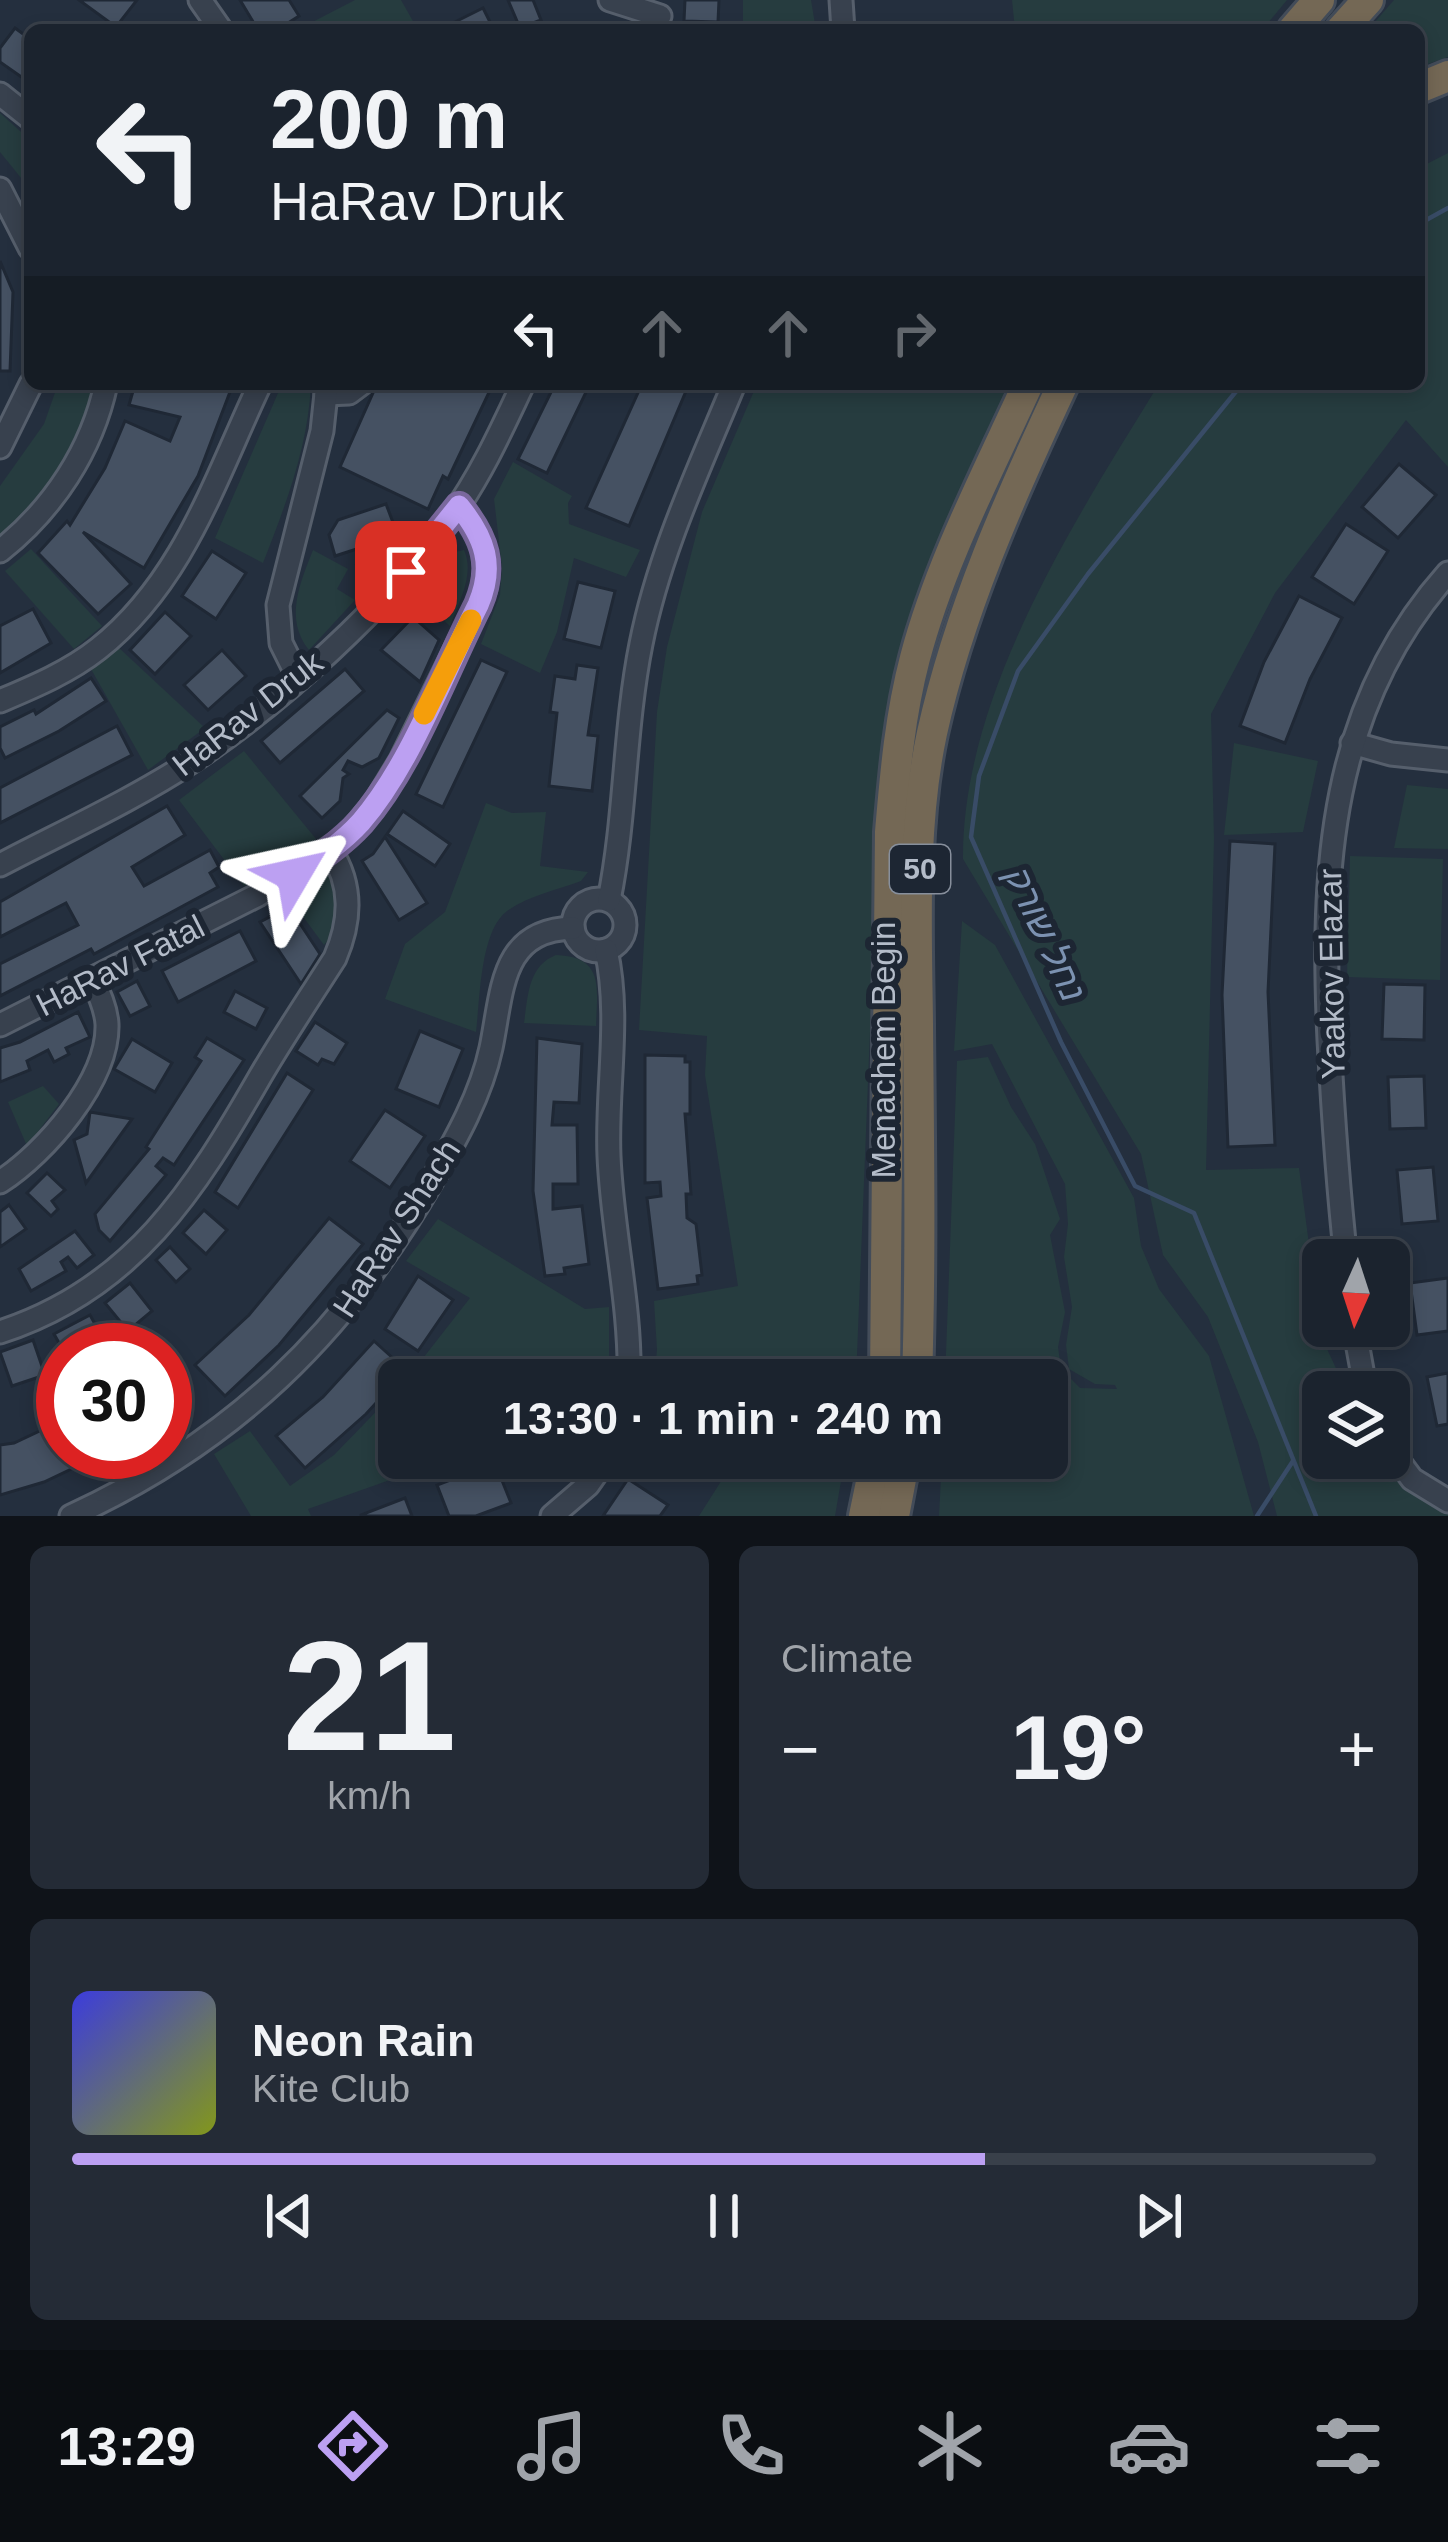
<!DOCTYPE html>
<meta charset="utf-8">
<style>
body{margin:0;font-family:Helvetica,"Noto Sans Hebrew",sans-serif;background:#242b36;color:#f1f3f6;height:100vh;display:flex;flex-direction:column;font-size:45px;white-space:nowrap}
*{box-sizing:border-box;margin:0}
p{font-size:39px;color:#a0a4aa}
.icon{flex:none;width:66px;height:66px;fill:none;stroke:currentColor;stroke-width:2;stroke-linecap:round;stroke-linejoin:round}
.map{position:relative;height:1516px;overflow:hidden}
.details{display:flex;flex-direction:column;gap:30px;padding:30px;background:#0f1319;flex:1}
.details>*{flex:none}
.banner{position:absolute;left:24px;top:24px;width:1401px;height:366px;border-radius:18px;box-shadow:0 6px 18px #0003,0 0 0 3px #39404a;background:#1b232e;color:#f1f3f6;overflow:hidden}
.needle{width:78px;rotate:183deg}
.fabs{position:absolute;left:1302px;top:1239px;display:grid;gap:24px}
.fabs a{display:grid;place-items:center;width:108px;height:108px;border-radius:18px;background:#1b232e;box-shadow:0 6px 18px #0003,0 0 0 3px #39404a;font-size:60px}
.speed{position:absolute;left:36px;top:1323px;display:flex;gap:24px;font-size:60px;font-weight:700;text-align:center}
.speed>*{display:grid;place-content:center;width:156px;height:156px;border-radius:50%;background:#1b232e;box-shadow:0 6px 18px #0003,0 0 0 3px #39404a;line-height:1}
.speed .limit{border:18px solid #d22;background:#fff;color:#111}
.pin{position:absolute;display:grid;place-items:center;width:102px;height:102px;color:#fff;margin:-51px;border-radius:24px;box-shadow:0 6px 18px #0006}
.me{position:absolute;width:132px;margin:-66px;rotate:54deg;stroke-linejoin:round;filter:drop-shadow(0 0 9px #0008)}
.turn{display:flex;align-items:center;gap:42px;height:252px;padding:0 48px;font-size:54px}
.turn .icon{width:156px;height:156px;stroke-width:2.5}
.turn b{display:block;font-size:84px;line-height:102px}
.lanes{display:flex;align-items:center;height:114px;padding:0 48px;background:#0003;justify-content:center;gap:60px;direction:ltr}
.lanes .off{opacity:.35}
.big{font-size:90px;font-weight:800;line-height:1.1}
.details .card{flex:1;display:flex;flex-direction:column;justify-content:center;gap:18px;min-width:0;padding:0 42px;border-radius:18px;background:#242b36}
.details .dial{align-items:center;gap:0}
.dial b{font-size:156px;line-height:1}
.song{display:flex;align-items:center;gap:36px}
.cover{width:144px;height:144px;border-radius:18px;background:linear-gradient(135deg,hsl(240 70% 55%),hsl(70 70% 35%))}
.played{height:12px;border-radius:6px;background:linear-gradient(90deg,#bca0f2 70%,#39404a 70%)}
.keys{display:flex;justify-content:space-around;direction:ltr}
.heat{display:flex;justify-content:space-between;align-items:center;font-size:66px;direction:ltr}
.details .tiles{flex:1;display:grid;gap:30px;grid-template-columns:1fr 1fr}
.card:last-child{grid-column:span 2}
.trip{position:absolute;left:378px;top:1359px;width:690px;height:120px;border-radius:18px;background:#1b232e;box-shadow:0 6px 18px #0003,0 0 0 3px #39404a;font-weight:800;line-height:120px;text-align:center}
.tabs{display:flex;height:192px;justify-content:space-around;align-items:center;background:#0b0e12;color:#a0a4aa}
.tabs .icon{width:84px;height:84px}
.tabs .selected{color:#bca0f2}
.tabs b{font-size:54px;color:#f1f3f6}
.map>svg:first-child{display:block}
.green{fill:#263c3f}
.lines{fill:none;stroke-linecap:round;stroke-linejoin:round}
.stream{stroke:#394c67;stroke-width:4.5}
.building{fill:#455162;stroke:#1f2835;stroke-width:3}
.minor-casing{stroke:#565f6c;stroke-width:27}
.highway-casing{stroke:#434c59;stroke-width:36}
.minor{stroke:#38414e;stroke-width:21}
.highway{stroke:#746855;stroke-width:30}
.route-casing{stroke:#7a689d;stroke-width:30}
.route{stroke:#bca0f2;stroke-width:21}
.slow{stroke:#f59e0b;stroke-width:21}
.labels{text-anchor:middle;stroke-width:12;stroke-linejoin:round;paint-order:stroke}
.shield{fill:#1d2633;stroke:#878f9c;stroke-width:3}
.shield-label{font-size:30px;font-weight:bold;fill:#b4bcc9}
.street-label{font-size:33px;fill:#b4bcc9;stroke:#1d2633}
.water-label{font-size:36px;font-style:italic;fill:#7c92b1;stroke:#1d2633}
</style>
<div class="map">
<svg width="1448" height="1516" viewBox="0 0 1448 1516">
<rect width="100%" height="100%" fill="#242f3e"/>
<g class="green">
<path d="M 355,0 L 401,0 L 418,30 L 297,30 Z"/>
<path d="M 743,0 L 811,0 L 816,30 L 743,27 Z"/>
<path d="M 1012,0 L 1287,0 L 1262,30 L 1015,30 Z"/>
<path d="M 1394,0 L 1448,0 L 1448,57 L 1419,67 L 1419,30 L 1368,30 Z"/>
<path d="M 0,113 L 30,140 L 30,189 L 0,152 Z"/>
<path d="M 1448,153 L 1448,467 L 1406,420 L 1275,593 L 1211,714 L 1214,839 L 1206,1170 L 1299,1168 L 1321,1336 L 1347,1392 L 1323,1392 L 1323,1458 L 1378,1458 L 1418,1493 L 1448,1500 L 1448,1516 L 1277,1516 L 1258,1442 L 1208,1317 L 1163,1255 L 1141,1154 L 963,859 C 962,694 1075,520 1159,384 L 1419,384 L 1419,168 Z"/>
<path d="M 58,384 L 94,384 C 81,447 47,495 0,538 L 0,486 L 44,424 Z"/>
<path d="M 282,384 L 311,384 C 308,447 286,504 263,563 L 215,538 Z"/>
<path d="M 757,384 L 1013,384 L 926,570 L 881,759 L 856,1380 L 742,1380 L 742,1365 L 739,1380 L 654,1380 L 657,1350 L 654,1301 L 738,1286 L 705,1075 L 707,1036 L 639,1030 L 657,712 L 667,647 L 702,512 Z"/>
<path d="M 513,462 L 572,496 L 568,503 L 569,524 L 640,550 L 626,577 L 574,558 L 557,632 L 540,673 L 481,644 L 500,595 L 502,567 L 494,499 Z"/>
<path d="M 31,549 L 102,626 L 74,649 L 5,571 Z"/>
<path d="M 313,550 L 348,569 L 337,589 L 355,600 L 309,650 C 284,619 300,583 313,550 Z"/>
<path d="M 464,550 C 475,574 459,602 450,626 L 419,598 L 455,552 Z"/>
<path d="M 118,647 L 205,728 L 148,770 L 91,669 Z"/>
<path d="M 1234,743 L 1318,761 L 1303,832 L 1224,835 Z"/>
<path d="M 244,751 L 316,839 L 244,886 L 179,800 Z"/>
<path d="M 1407,785 L 1448,789 L 1448,849 L 1394,848 Z"/>
<path d="M 486,803 L 512,813 L 546,812 L 540,866 L 588,872 L 581,881 C 557,890 528,896 507,911 C 480,931 480,999 476,1032 L 385,999 L 405,944 L 445,912 Z"/>
<path d="M 1350,856 L 1443,859 L 1440,980 L 1347,977 Z"/>
<path d="M 334,872 C 339,899 344,924 324,945 L 290,899 Z"/>
<path d="M 962,921 L 995,945 L 1134,1198 L 1141,1246 L 1159,1289 L 1209,1356 L 1254,1516 L 939,1516 L 942,1458 L 1047,1458 L 1047,1380 L 945,1380 L 957,1061 L 988,1057 L 1011,1107 L 1035,1144 L 1060,1219 L 1050,1235 L 1065,1312 L 1058,1347 L 1061,1369 L 1080,1388 L 1117,1389 L 1115,1385 L 1095,1384 L 1069,1369 L 1066,1345 L 1072,1307 L 1064,1257 L 1068,1224 L 1065,1184 L 992,1044 L 954,1051 Z"/>
<path d="M 556,955 C 605,957 597,988 596,1026 L 524,1023 C 528,996 528,966 556,955 Z"/>
<path d="M 43,1086 L 59,1104 L 27,1146 L 8,1102 Z"/>
<path d="M 438,1219 L 585,1309 L 609,1307 L 609,1380 L 600,1380 L 558,1356 L 541,1380 L 406,1380 L 470,1298 L 406,1261 Z"/>
<path d="M 399,1388 L 399,1458 L 452,1458 L 308,1509 L 311,1516 L 251,1516 L 214,1454 L 250,1431 L 290,1486 L 334,1455 Z"/>
<path d="M 730,1458 L 845,1458 L 835,1516 L 699,1516 L 725,1475 Z"/>
</g>
<g class="lines">
<g class="stream">
<path d="M 1419,224 L 1448,208"/>
<path d="M 1242,384 L 1088,574 L 1018,671 L 979,776 L 971,837 L 1061,1042 L 1135,1186 L 1194,1213 L 1316,1516"/>
<path d="M 1257,1516 L 1293,1461"/>
</g>
</g>
<g class="building">
<path d="M 79,0 L 137,0 L 116,27 Z"/>
<path d="M 240,0 L 289,0 L 299,16 L 277,30 L 258,30 Z"/>
<path d="M 508,0 L 533,0 L 541,20 L 520,28 Z"/>
<path d="M 685,0 L 719,0 L 718,22 L 684,21 Z"/>
<path d="M 483,8 L 494,30 L 460,30 L 455,22 Z"/>
<path d="M 15,28 L 30,39 L 30,83 L 0,62 L 0,48 Z"/>
<path d="M 0,261 L 13,292 L 10,371 L 0,371 Z"/>
<path d="M 135,384 L 233,384 L 198,476 L 144,568 L 83,532 L 131,584 L 98,614 L 38,553 L 67,521 L 70,525 L 105,468 L 125,421 L 170,441 L 180,417 L 129,405 Z"/>
<path d="M 377,384 L 493,384 L 448,479 L 443,476 L 428,509 L 340,467 Z"/>
<path d="M 555,384 L 590,384 L 547,473 L 518,459 Z"/>
<path d="M 642,384 L 689,384 L 629,526 L 586,508 Z"/>
<path d="M 1399,464 L 1436,495 L 1398,538 L 1362,507 Z"/>
<path d="M 386,504 L 400,541 L 395,550 L 358,562 L 369,545 L 335,556 L 329,535 L 338,520 Z"/>
<path d="M 1346,524 L 1388,551 L 1354,604 L 1312,577 Z"/>
<path d="M 212,551 L 246,573 L 216,619 L 182,596 Z"/>
<path d="M 578,582 L 615,591 L 601,648 L 564,639 Z"/>
<path d="M 1299,596 L 1342,618 L 1310,679 L 1285,743 L 1240,726 L 1264,662 Z"/>
<path d="M 33,609 L 51,643 L 0,673 L 0,626 Z"/>
<path d="M 165,612 L 191,636 L 155,674 L 130,650 Z"/>
<path d="M 413,617 L 439,640 L 420,682 L 381,650 Z"/>
<path d="M 222,650 L 246,676 L 208,710 L 184,685 Z"/>
<path d="M 481,660 L 507,672 L 443,807 L 416,794 Z"/>
<path d="M 577,665 L 598,668 L 588,735 L 598,736 L 592,791 L 549,786 L 557,713 L 550,712 L 555,676 L 575,679 Z"/>
<path d="M 345,669 L 364,691 L 280,763 L 261,741 Z"/>
<path d="M 91,678 L 106,701 L 59,731 L 5,758 L 0,748 L 0,727 L 34,710 L 36,714 Z"/>
<path d="M 387,710 L 399,718 L 379,758 L 362,767 L 348,761 L 343,770 L 349,774 L 343,778 L 340,801 L 322,818 L 300,796 Z"/>
<path d="M 117,726 L 132,755 L 0,823 L 0,788 Z"/>
<path d="M 167,806 L 185,835 L 132,867 L 144,886 L 210,850 L 219,867 L 210,873 L 218,887 L 94,954 L 91,949 L 0,996 L 0,964 L 78,925 L 66,903 L 0,937 L 0,902 Z"/>
<path d="M 403,811 L 450,844 L 435,866 L 387,834 Z"/>
<path d="M 385,837 L 427,903 L 399,920 L 362,861 L 373,854 Z"/>
<path d="M 1230,841 L 1275,844 L 1268,992 L 1275,1145 L 1228,1147 L 1222,995 Z"/>
<path d="M 289,907 L 320,954 L 301,984 L 260,922 Z"/>
<path d="M 240,931 L 256,961 L 178,1002 L 162,971 Z"/>
<path d="M 137,981 L 150,1006 L 130,1016 L 117,992 Z"/>
<path d="M 1384,984 L 1425,985 L 1424,1040 L 1382,1039 Z"/>
<path d="M 235,991 L 267,1008 L 256,1029 L 224,1012 Z"/>
<path d="M 78,1012 L 90,1037 L 66,1048 L 69,1054 L 54,1062 L 48,1050 L 27,1061 L 30,1070 L 0,1082 L 0,1048 L 20,1042 Z"/>
<path d="M 315,1022 L 347,1043 L 334,1064 L 322,1059 L 318,1065 L 296,1051 Z"/>
<path d="M 420,1031 L 463,1049 L 439,1107 L 396,1089 Z"/>
<path d="M 207,1038 L 244,1060 L 174,1165 L 163,1158 L 156,1166 L 166,1175 L 110,1241 L 99,1230 L 95,1214 L 149,1149 L 146,1147 L 201,1061 L 195,1057 Z"/>
<path d="M 537,1038 L 582,1044 L 579,1103 L 554,1102 L 552,1125 L 577,1125 L 578,1184 L 553,1184 L 553,1209 L 582,1206 L 589,1264 L 564,1268 L 565,1274 L 545,1276 L 533,1191 Z"/>
<path d="M 132,1039 L 172,1063 L 155,1092 L 114,1069 Z"/>
<path d="M 645,1055 L 685,1056 L 685,1062 L 690,1062 L 690,1114 L 685,1114 L 691,1194 L 686,1194 L 687,1218 L 696,1224 L 702,1275 L 697,1276 L 698,1284 L 658,1289 L 647,1198 L 661,1196 L 660,1182 L 645,1183 Z"/>
<path d="M 287,1073 L 313,1090 L 238,1208 L 215,1192 Z"/>
<path d="M 1424,1076 L 1426,1128 L 1390,1129 L 1388,1077 Z"/>
<path d="M 385,1110 L 425,1136 L 390,1188 L 350,1161 Z"/>
<path d="M 90,1112 L 132,1119 L 86,1183 L 74,1140 L 87,1134 Z"/>
<path d="M 1433,1167 L 1438,1221 L 1402,1224 L 1397,1170 Z"/>
<path d="M 47,1173 L 65,1190 L 52,1201 L 58,1209 L 51,1216 L 27,1193 Z"/>
<path d="M 9,1205 L 26,1229 L 0,1247 L 0,1212 Z"/>
<path d="M 204,1210 L 227,1230 L 206,1254 L 183,1233 Z"/>
<path d="M 329,1218 L 363,1244 L 279,1345 L 225,1396 L 195,1365 L 249,1315 Z"/>
<path d="M 75,1231 L 94,1255 L 77,1268 L 68,1257 L 61,1262 L 66,1271 L 31,1291 L 19,1269 Z"/>
<path d="M 170,1247 L 190,1269 L 176,1282 L 156,1260 Z"/>
<path d="M 418,1276 L 453,1300 L 418,1351 L 385,1329 Z"/>
<path d="M 1448,1278 L 1448,1331 L 1417,1335 L 1410,1283 Z"/>
<path d="M 130,1283 L 152,1311 L 128,1331 L 105,1303 Z"/>
<path d="M 90,1315 L 105,1342 L 90,1350 L 63,1350 L 54,1334 Z"/>
<path d="M 33,1340 L 45,1375 L 12,1386 L 0,1352 Z"/>
<path d="M 374,1341 L 406,1370 L 366,1414 L 305,1468 L 276,1436 L 323,1397 Z"/>
<path d="M 1448,1373 L 1448,1424 L 1437,1426 L 1427,1377 Z"/>
<path d="M 63,1420 L 63,1452 L 107,1452 L 44,1482 L 0,1495 L 0,1445 L 14,1443 Z"/>
<path d="M 495,1463 L 511,1503 L 476,1516 L 449,1516 L 437,1485 Z"/>
<path d="M 628,1479 L 668,1505 L 660,1516 L 603,1516 Z"/>
<path d="M 405,1498 L 412,1516 L 361,1516 L 361,1515 Z"/>
</g>
<g class="lines">
<g class="minor-casing">
<g id="minor">
<path d="M 200,0 L 221,30"/>
<path d="M 610,0 L 660,16"/>
<path d="M 841,0 L 843,30"/>
<path d="M 0,94 L 30,118"/>
<path d="M 0,189 L 30,248"/>
<path d="M 326,394 L 349,393 L 361,384"/>
<path d="M 0,447 L 31,384"/>
<path d="M 0,551 C 53,509 92,450 106,384"/>
<path d="M 298,677 L 281,643 L 278,605 L 322,431 L 327,384"/>
<path d="M 0,701 C 33,687 69,672 98,649 C 183,582 215,479 260,384"/>
<path d="M 1352,743 L 1391,754 L 1448,760"/>
<path d="M 0,865 C 65,831 133,800 194,760 C 281,702 387,606 448,521 C 479,479 501,431 523,384"/>
<circle cx="599" cy="925" r="26"/>
<path d="M 609,900 C 626,816 624,729 641,644 C 659,553 699,469 734,384"/>
<path d="M 606,950 C 621,1016 606,1089 609,1156 C 612,1231 631,1305 629,1380"/>
<path d="M 0,1025 L 258,895 L 346,837 L 375,803 L 401,760 L 485,589 C 492,555 480,532 459,506"/>
<path d="M 0,1182 C 45,1153 109,1080 107,1024 C 106,1008 99,993 92,979"/>
<path d="M 1346,1260 C 1338,1187 1333,1114 1329,1040 C 1321,871 1329,706 1448,573"/>
<path d="M 1354,1326 L 1366,1392"/>
<path d="M 0,1332 C 133,1289 195,1190 261,1075 C 284,1036 310,997 335,958 C 351,921 353,885 330,850"/>
<path d="M 1389,1448 L 1412,1479 L 1448,1501"/>
<path d="M 71,1516 C 233,1442 344,1334 432,1181 C 456,1139 481,1095 491,1048 C 503,990 500,930 573,928"/>
<path d="M 552,1516 L 588,1485 L 607,1458"/>
</g>
</g>
<g class="highway-casing">
<g id="highway">
<path d="M 1293,30 L 1319,0"/>
<path d="M 1341,30 L 1368,0"/>
<path d="M 1419,88 L 1448,76"/>
<path d="M 885,1380 L 890,832 C 895,773 900,715 915,658 C 940,563 987,474 1028,384"/>
<path d="M 917,1380 C 921,1261 919,1143 918,1024 C 917,930 912,826 932,733 C 959,611 1010,497 1063,384"/>
<path d="M 864,1516 L 876,1458"/>
<path d="M 894,1516 L 905,1458"/>
</g>
</g>
<use href="#minor" class="minor"/>
<use href="#highway" class="highway"/>
</g>
<g class="lines">
<g class="route-casing">
<path id="route" d="M 294,875 C 318,859 342,843 361,822 C 411,764 443,674 478,605 C 495,566 485,538 459,506 L 406,572"/>
</g>
<use href="#route" class="route"/>
<path class="slow" d="M 424,714 L 471,620"/>
</g>
<g class="labels">
<rect class="shield" x="890" y="845" width="60" height="48" rx="9"/>
<g class="shield-label">
<text x="920" y="879">50</text>
</g>
<g class="street-label">
<text transform="translate(247 713) rotate(-38)" y="12">HaRav Druk</text>
<text transform="translate(120 965) rotate(-27)" y="12">HaRav Fatal</text>
<text transform="translate(1331 974) rotate(-91)" y="12">Yaakov Elazar</text>
<text transform="translate(883 1050) rotate(-90)" y="12">Menachem Begin</text>
<text transform="translate(396 1228) rotate(-57)" y="12">HaRav Shach</text>
</g>
<g class="water-label">
<text transform="translate(1046 934) rotate(65)" y="13">נחל שורק</text>
</g>
</g>
</svg>
<div class="fabs">
<a><svg class="needle" viewBox="-14 -14 28 28"><path d="M0-13l5 13h-10z" fill="#e53935"/><path d="M0 13l5-13h-10z" fill="#a0a4aa"/></svg></a>
<a><svg class="icon" aria-label="layers" viewBox="0 0 24 24"><path d="M12 4l9 5-9 5-9-5zM3 14l9 5 9-5"/></svg></a>
</div>
<div class="speed"><div class="limit">30</div></div>
<div class="pin" style="left:406px;top:572px;background:#d93025"><svg class="icon" aria-label="arrive" viewBox="0 0 24 24"><path d="M6 21V4h12l-3 4 3 4H6"/></svg></div>
<svg class="me" style="left:294px;top:875px" viewBox="-20 -20 40 40"><path d="M0-17L14 15 0 8-14 15z" fill="#bca0f2" stroke="#fff" stroke-width="4"/></svg>
<div class="trip">13:30 · 1 min · 240 m</div>
<div class="banner">
<div class="turn"><svg class="icon" aria-label="left" viewBox="0 0 24 24"><path d="M17 20v-9H6M10 6l-5 5 5 5"/></svg><div><b>200 m</b>HaRav Druk</div></div>
<div class="lanes"><svg class="icon" aria-label="left" viewBox="0 0 24 24"><path d="M17 20v-9H6M10 6l-5 5 5 5"/></svg><svg class="icon off" aria-label="ahead" viewBox="0 0 24 24"><path d="M12 20V5M6 11l6-6 6 6"/></svg><svg class="icon off" aria-label="ahead" viewBox="0 0 24 24"><path d="M12 20V5M6 11l6-6 6 6"/></svg><svg class="icon off" aria-label="right" viewBox="0 0 24 24"><path d="M7 20v-9h11M14 6l5 5-5 5"/></svg></div>
</div>
</div>
<section class="details">
<div class="tiles">
<div class="card dial"><b>21</b><p>km/h</p></div>
<div class="card"><p>Climate</p>
<div class="heat"><a>−</a><b class="big">19°</b><a>+</a></div>
</div>
<div class="card">
<div class="song"><i class="cover"></i><div><b>Neon Rain</b><p>Kite Club</p></div></div>
<div class="played"></div>
<div class="keys"><svg class="icon" aria-label="previous" viewBox="0 0 24 24"><path d="M18 5L8 12l10 7zM5 5v14"/></svg><svg class="icon" aria-label="pause" viewBox="0 0 24 24"><path d="M8 5v14M16 5v14"/></svg><svg class="icon" aria-label="next" viewBox="0 0 24 24"><path d="M6 5l10 7-10 7zM19 5v14"/></svg></div>
</div>
</div>
</section>
<nav class="tabs">
<b>13:29</b>
<svg class="icon selected" aria-label="directions" viewBox="0 0 24 24"><path d="M12 3l9 9-9 9-9-9zM9 14v-3h6M13 9l2 2-2 2"/></svg>
<svg class="icon" aria-label="music" viewBox="0 0 24 24"><path d="M9 18V5l10-2v13"/><circle cx="6" cy="18" r="3"/><circle cx="16" cy="16" r="3"/></svg>
<svg class="icon" aria-label="phone" viewBox="0 0 24 24"><path d="M5 4h4l2 5-3 2q2 4 5 5l2-3 5 2v4C11 20 4 13 5 4z"/></svg>
<svg class="icon" aria-label="climate" viewBox="0 0 24 24"><path d="M12 3v18M4 7l16 10M4 17L20 7"/></svg>
<svg class="icon" aria-label="car" viewBox="0 0 24 24"><path d="M5 17H2v-5l4-1 3-4h7l3 4 3 1v5h-3M9 17h6M6 11h13"/><circle cx="7" cy="17" r="2"/><circle cx="17" cy="17" r="2"/></svg>
<svg class="icon" aria-label="filters" viewBox="0 0 24 24"><path d="M4 7h16M4 17h16"/><circle cx="9" cy="7" r="2"/><circle cx="15" cy="17" r="2"/></svg>
</nav>
